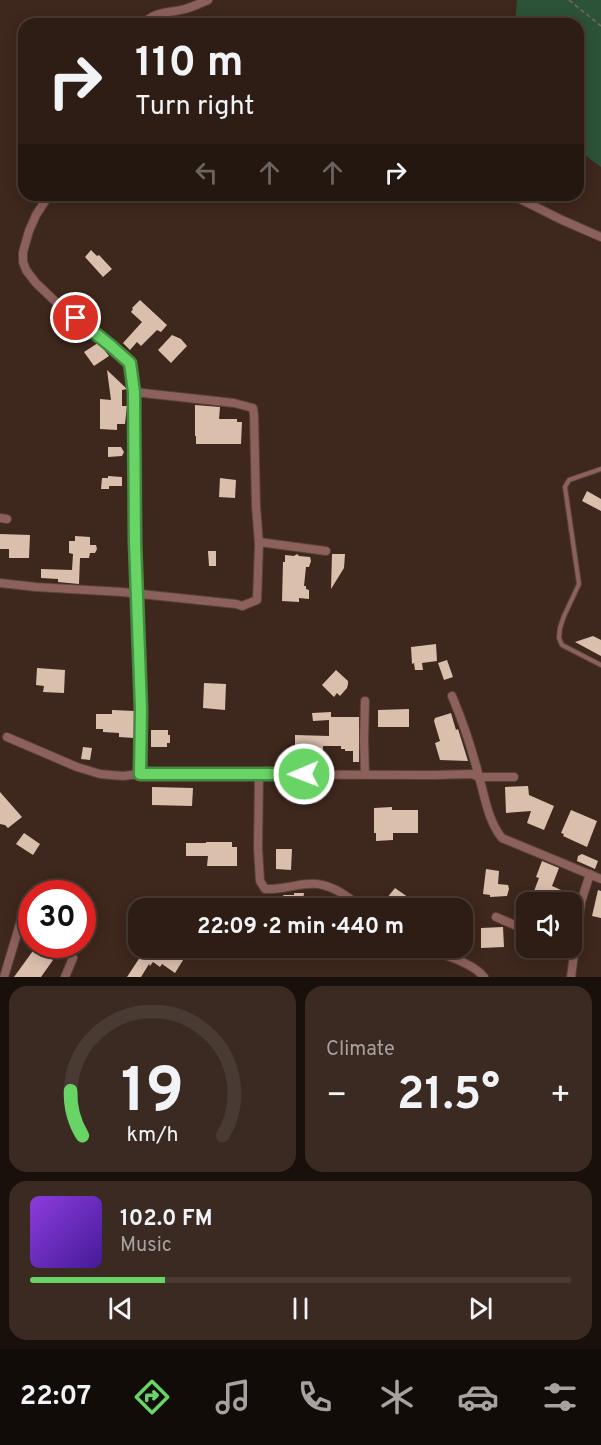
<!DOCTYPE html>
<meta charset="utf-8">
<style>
body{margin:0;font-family:Overpass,sans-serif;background:#3a2a22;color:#f1f3f6;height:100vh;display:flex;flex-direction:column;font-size:22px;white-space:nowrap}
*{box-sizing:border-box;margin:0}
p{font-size:20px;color:#a7a2a0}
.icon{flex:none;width:33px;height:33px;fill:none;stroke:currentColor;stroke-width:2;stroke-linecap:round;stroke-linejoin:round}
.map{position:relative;height:977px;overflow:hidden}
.panel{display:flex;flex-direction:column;gap:9px;padding:9px;background:#19100c;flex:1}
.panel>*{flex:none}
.banner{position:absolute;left:18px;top:18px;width:566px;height:183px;border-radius:18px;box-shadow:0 3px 15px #0003,0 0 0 2px #493b34;background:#2e1d15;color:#f1f3f6;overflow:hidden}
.controls{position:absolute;left:516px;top:892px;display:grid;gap:12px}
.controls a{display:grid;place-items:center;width:66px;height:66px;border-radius:12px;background:#2e1d15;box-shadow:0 3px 15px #0003,0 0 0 2px #493b34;font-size:30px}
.speed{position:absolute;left:18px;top:880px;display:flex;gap:12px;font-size:30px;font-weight:700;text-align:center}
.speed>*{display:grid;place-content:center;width:78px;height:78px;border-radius:50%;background:#2e1d15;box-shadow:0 3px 15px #0003,0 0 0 2px #493b34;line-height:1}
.speed .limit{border:9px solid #d22;background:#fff;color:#111}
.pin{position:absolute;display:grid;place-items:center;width:51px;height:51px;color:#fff;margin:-26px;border:3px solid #fff;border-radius:50%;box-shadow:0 2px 6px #0007}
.me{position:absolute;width:66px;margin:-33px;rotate:269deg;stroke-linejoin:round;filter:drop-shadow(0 0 4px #0008)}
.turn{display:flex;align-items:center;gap:21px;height:126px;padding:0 18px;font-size:27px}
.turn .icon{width:78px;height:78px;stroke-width:2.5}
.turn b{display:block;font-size:42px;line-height:51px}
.lanes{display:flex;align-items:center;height:57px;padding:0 18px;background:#0003;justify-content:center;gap:30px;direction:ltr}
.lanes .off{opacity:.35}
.big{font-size:45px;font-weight:700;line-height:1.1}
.panel .widget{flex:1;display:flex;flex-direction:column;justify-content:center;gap:9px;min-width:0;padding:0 21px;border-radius:18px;background:#3a2a22}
.panel .dial{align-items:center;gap:0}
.dial svg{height:156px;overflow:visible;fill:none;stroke:#493b34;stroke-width:7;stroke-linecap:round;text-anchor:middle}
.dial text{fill:#f1f3f6;stroke:none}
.song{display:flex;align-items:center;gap:18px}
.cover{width:72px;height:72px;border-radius:9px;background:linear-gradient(135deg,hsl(270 70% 55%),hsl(260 70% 35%))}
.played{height:6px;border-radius:3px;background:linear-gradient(90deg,#68d465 25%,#493b34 25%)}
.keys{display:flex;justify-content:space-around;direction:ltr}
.heat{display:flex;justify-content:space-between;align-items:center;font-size:33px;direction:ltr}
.panel .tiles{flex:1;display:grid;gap:9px;grid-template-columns:1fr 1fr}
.widget:last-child{grid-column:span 2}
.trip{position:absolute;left:128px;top:898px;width:345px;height:60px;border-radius:18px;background:#2e1d15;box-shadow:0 3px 15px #0003,0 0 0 2px #493b34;font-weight:700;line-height:60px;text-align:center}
.menu{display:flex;height:96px;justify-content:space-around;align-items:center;background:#120c08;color:#a7a2a0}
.menu .icon{width:42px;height:42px}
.menu .selected{color:#68d465}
.menu b{font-size:27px;color:#f1f3f6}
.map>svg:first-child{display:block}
.green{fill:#2c5237}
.building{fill:#dbbfad}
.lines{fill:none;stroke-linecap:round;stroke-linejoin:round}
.service-casing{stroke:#584238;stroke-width:6}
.minor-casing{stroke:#584238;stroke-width:10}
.path{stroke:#7c675e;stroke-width:1.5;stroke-dasharray:4.5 3;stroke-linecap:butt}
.service{stroke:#8c605b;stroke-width:4}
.minor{stroke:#8c605b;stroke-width:8}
.route-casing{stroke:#448a42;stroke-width:15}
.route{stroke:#68d465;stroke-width:10}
</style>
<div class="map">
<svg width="601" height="977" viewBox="0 0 601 977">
<rect width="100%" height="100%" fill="#3e271c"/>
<path class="green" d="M 517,0 L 601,0 L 601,167 L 578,150 L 578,24 L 515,24 Z"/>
<g class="building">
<path d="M 91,250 L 97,256 L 99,255 L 112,269 L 103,277 L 85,257 Z"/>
<path d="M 140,300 L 167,325 L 161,332 L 157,330 L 141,346 L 137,342 L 130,350 L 123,343 L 142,322 L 131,312 L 133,309 L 132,308 Z"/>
<path d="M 172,335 L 181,339 L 187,346 L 171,363 L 158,350 Z"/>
<path d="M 98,343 L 102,347 L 109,356 L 94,366 L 84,352 Z"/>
<path d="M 107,370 L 127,389 L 122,390 L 122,406 L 127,406 L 125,424 L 117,424 L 117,430 L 100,429 L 100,399 L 111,400 Z"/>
<path d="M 195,405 L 220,407 L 219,419 L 237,419 L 237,422 L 242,422 L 241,444 L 196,444 L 196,436 L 195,436 Z"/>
<path d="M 108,447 L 121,447 L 124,452 L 122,456 L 108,457 Z"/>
<path d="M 108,476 L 122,477 L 122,486 L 109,486 L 109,489 L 101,489 L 102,478 L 108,478 Z"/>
<path d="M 220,478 L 236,480 L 235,498 L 219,497 Z"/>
<path d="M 587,491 L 601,499 L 601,511 L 582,501 Z"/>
<path d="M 0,534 L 30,535 L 29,558 L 9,558 L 9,549 L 0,549 Z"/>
<path d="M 75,536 L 90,537 L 90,545 L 96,545 L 97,549 L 95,553 L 90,553 L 89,558 L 80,558 L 79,584 L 58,582 L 58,579 L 41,578 L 41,569 L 72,570 L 73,554 L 69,553 L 69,541 L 75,541 Z"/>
<path d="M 208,551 L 216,551 L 216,566 L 209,566 Z"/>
<path d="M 297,554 L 299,556 L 310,557 L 311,561 L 309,567 L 306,567 L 304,586 L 306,586 L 306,589 L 309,590 L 309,599 L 299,598 L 299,602 L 282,601 L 283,562 L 285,562 L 285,555 L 294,556 Z"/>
<path d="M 332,554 L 345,554 L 344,568 L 331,589 Z"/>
<path d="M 593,636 L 601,640 L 601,656 L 575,642 Z"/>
<path d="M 436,644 L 437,661 L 422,663 L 423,670 L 415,670 L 414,663 L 412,664 L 411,647 Z"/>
<path d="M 447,660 L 453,677 L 444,680 L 438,663 Z"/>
<path d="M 37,668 L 65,670 L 64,693 L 43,692 L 44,686 L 36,685 Z"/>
<path d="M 336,670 L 348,681 L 348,684 L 347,688 L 340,696 L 337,693 L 334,697 L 322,685 Z"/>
<path d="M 204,683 L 226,684 L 225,710 L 203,708 Z"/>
<path d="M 409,709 L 409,727 L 378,727 L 378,710 Z"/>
<path d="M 112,710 L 135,711 L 134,738 L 119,737 L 119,733 L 103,732 L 103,729 L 96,729 L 96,714 L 112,714 Z"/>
<path d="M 331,712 L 331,717 L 359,717 L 359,762 L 353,762 L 353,751 L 345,751 L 345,749 L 341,749 L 341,746 L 323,746 L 323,760 L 304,761 L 304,763 L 295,763 L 295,735 L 329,736 L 329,720 L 313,721 L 312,713 Z"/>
<path d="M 451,713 L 456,730 L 458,729 L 468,761 L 440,760 L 435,743 L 440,741 L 434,721 L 435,718 Z"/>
<path d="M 151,730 L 168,730 L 168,735 L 170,735 L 170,743 L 167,743 L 167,747 L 151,747 Z"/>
<path d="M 83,747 L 92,748 L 90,760 L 81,759 Z"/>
<path d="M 528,786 L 529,795 L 554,806 L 544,830 L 527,823 L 531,811 L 506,813 L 505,787 Z"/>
<path d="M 152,787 L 193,788 L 192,806 L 152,805 Z"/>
<path d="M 0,792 L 22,817 L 8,828 L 5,825 L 0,824 Z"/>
<path d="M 392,807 L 392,810 L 418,810 L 418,833 L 393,833 L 393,840 L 376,841 L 376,833 L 374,833 L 374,808 Z"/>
<path d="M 571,810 L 597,821 L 587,847 L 563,836 L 564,834 L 561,833 Z"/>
<path d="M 24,833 L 40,844 L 33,855 L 16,844 Z"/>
<path d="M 206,842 L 232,842 L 232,847 L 237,847 L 237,866 L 207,866 L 208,856 L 186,856 L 186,843 L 206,843 Z"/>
<path d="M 276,849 L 292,849 L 291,870 L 276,869 Z"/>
<path d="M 582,854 L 598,861 L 595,869 L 577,861 L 578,856 Z"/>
<path d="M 542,861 L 559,868 L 552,886 L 568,893 L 563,903 L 539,903 L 531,899 L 539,878 L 536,877 Z"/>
<path d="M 486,869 L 499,871 L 498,884 L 508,885 L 509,889 L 507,896 L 490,897 L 490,895 L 483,894 Z"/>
<path d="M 395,888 L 412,900 L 406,909 L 389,909 L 382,904 Z"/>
<path d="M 598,890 L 601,891 L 601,918 L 592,916 Z"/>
<path d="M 294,893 L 304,893 L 302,908 L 276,909 L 277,904 L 279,901 L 278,899 L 284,895 L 294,895 Z"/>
<path d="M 503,927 L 504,947 L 481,948 L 481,928 Z"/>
<path d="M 35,948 L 53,960 L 41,977 L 14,977 Z"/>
<path d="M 146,948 L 171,948 L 185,957 L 175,973 L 162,964 L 160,967 L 153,962 L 150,966 L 149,964 L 141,977 L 127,977 Z"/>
</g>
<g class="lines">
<g class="service-casing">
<path id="service" d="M 601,469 L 569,480 L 565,487 L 579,584 L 564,616 L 560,628 L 559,638 L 562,645 L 601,665"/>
</g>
<g class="minor-casing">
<g id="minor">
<path d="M 144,24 C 153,11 171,13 185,9 C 193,7 200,3 208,0"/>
<path d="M 49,195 L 36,215 L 29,231 L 23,252 L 23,262 L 26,270 L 36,283 L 59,305 L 111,346 L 130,363 L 134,392 L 135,542 L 141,709 L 139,774 L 435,775 L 472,774 L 479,777 C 485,797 488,821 502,838 L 601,879"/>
<path d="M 512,195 L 562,220 L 601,237"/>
<path d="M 0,518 L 7,519"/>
<path d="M 259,542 L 326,551"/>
<path d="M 0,583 L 36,587 L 122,592 L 236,604 L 242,606 L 257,600 L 259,544 L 256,506 L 254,415 L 253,408 L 234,403 L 134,392"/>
<path d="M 452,696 C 463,722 472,749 479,777 L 514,777"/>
<path d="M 7,737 L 77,767 L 100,774 L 123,776 L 139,774"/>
<path d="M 365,774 L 364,740 L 365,701"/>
<path d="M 259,775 L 258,848 L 260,881 L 265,889 C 279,890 293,885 308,884 C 329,881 348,897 364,909"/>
<path d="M 496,917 L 526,930"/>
<path d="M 425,948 C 443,955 472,962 484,977"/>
<path d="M 565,948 L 574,953"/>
<path d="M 4,977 L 22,917"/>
<path d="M 65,977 L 73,958"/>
<path d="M 571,977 L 581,902 L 590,874"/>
</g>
</g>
<path class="path" d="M 569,0 L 601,26"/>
<use href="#service" class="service"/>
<use href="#minor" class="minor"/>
</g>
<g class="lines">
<g class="route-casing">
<path id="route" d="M 76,318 L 111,346 L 130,363 L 134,392 L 135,542 L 141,709 L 140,774 L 304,774"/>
</g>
<use href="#route" class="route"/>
</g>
</svg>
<div class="controls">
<a><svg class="icon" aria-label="sound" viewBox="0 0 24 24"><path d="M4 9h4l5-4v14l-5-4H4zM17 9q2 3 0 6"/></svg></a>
</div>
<div class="speed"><div class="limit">30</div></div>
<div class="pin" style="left:76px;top:318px;background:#d93025"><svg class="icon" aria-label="arrive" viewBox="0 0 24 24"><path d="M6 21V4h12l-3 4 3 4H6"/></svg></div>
<svg class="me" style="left:304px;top:774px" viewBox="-20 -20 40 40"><circle r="17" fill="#68d465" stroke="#fff" stroke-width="3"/><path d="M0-11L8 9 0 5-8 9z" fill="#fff"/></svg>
<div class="trip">22:09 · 2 min · 440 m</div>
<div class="banner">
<div class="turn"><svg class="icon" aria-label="right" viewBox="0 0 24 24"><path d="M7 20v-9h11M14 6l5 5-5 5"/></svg><div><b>110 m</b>Turn right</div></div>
<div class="lanes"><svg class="icon off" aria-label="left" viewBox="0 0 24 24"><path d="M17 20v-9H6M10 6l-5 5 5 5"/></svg><svg class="icon off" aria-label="ahead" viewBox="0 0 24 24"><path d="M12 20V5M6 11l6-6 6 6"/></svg><svg class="icon off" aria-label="ahead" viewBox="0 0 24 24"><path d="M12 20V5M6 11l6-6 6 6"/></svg><svg class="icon" aria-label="right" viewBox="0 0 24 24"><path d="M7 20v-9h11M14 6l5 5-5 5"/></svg></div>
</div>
</div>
<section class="panel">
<div class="tiles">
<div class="widget dial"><svg viewBox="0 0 100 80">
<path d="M14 69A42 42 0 1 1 86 69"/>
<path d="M14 69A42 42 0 0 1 8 46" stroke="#68d465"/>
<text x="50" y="56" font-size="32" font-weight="700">19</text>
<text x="50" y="72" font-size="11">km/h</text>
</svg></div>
<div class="widget"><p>Climate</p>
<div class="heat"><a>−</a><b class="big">21.5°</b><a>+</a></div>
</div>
<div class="widget">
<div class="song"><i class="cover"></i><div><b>102.0 FM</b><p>Music</p></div></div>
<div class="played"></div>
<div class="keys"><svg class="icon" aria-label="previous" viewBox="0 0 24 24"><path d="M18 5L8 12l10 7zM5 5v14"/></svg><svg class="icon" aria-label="pause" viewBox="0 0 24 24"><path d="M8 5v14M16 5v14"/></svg><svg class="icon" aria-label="next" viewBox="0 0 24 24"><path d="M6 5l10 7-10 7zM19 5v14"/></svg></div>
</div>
</div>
</section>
<nav class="menu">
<b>22:07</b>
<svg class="icon selected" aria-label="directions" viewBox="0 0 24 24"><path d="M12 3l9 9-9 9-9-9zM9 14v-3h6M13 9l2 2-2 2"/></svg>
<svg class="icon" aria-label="music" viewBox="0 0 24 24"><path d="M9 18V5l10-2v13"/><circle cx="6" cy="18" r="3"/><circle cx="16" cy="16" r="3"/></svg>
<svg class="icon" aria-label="phone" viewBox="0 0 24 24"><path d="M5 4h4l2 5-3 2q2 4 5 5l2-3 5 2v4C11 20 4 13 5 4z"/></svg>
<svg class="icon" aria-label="climate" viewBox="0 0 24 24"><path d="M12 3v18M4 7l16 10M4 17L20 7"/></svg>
<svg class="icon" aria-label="car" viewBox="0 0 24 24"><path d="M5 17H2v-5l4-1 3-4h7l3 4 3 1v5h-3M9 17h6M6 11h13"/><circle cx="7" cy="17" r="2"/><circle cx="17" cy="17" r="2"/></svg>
<svg class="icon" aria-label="filters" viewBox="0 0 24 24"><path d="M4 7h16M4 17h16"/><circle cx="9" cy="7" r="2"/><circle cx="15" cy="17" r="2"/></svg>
</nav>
